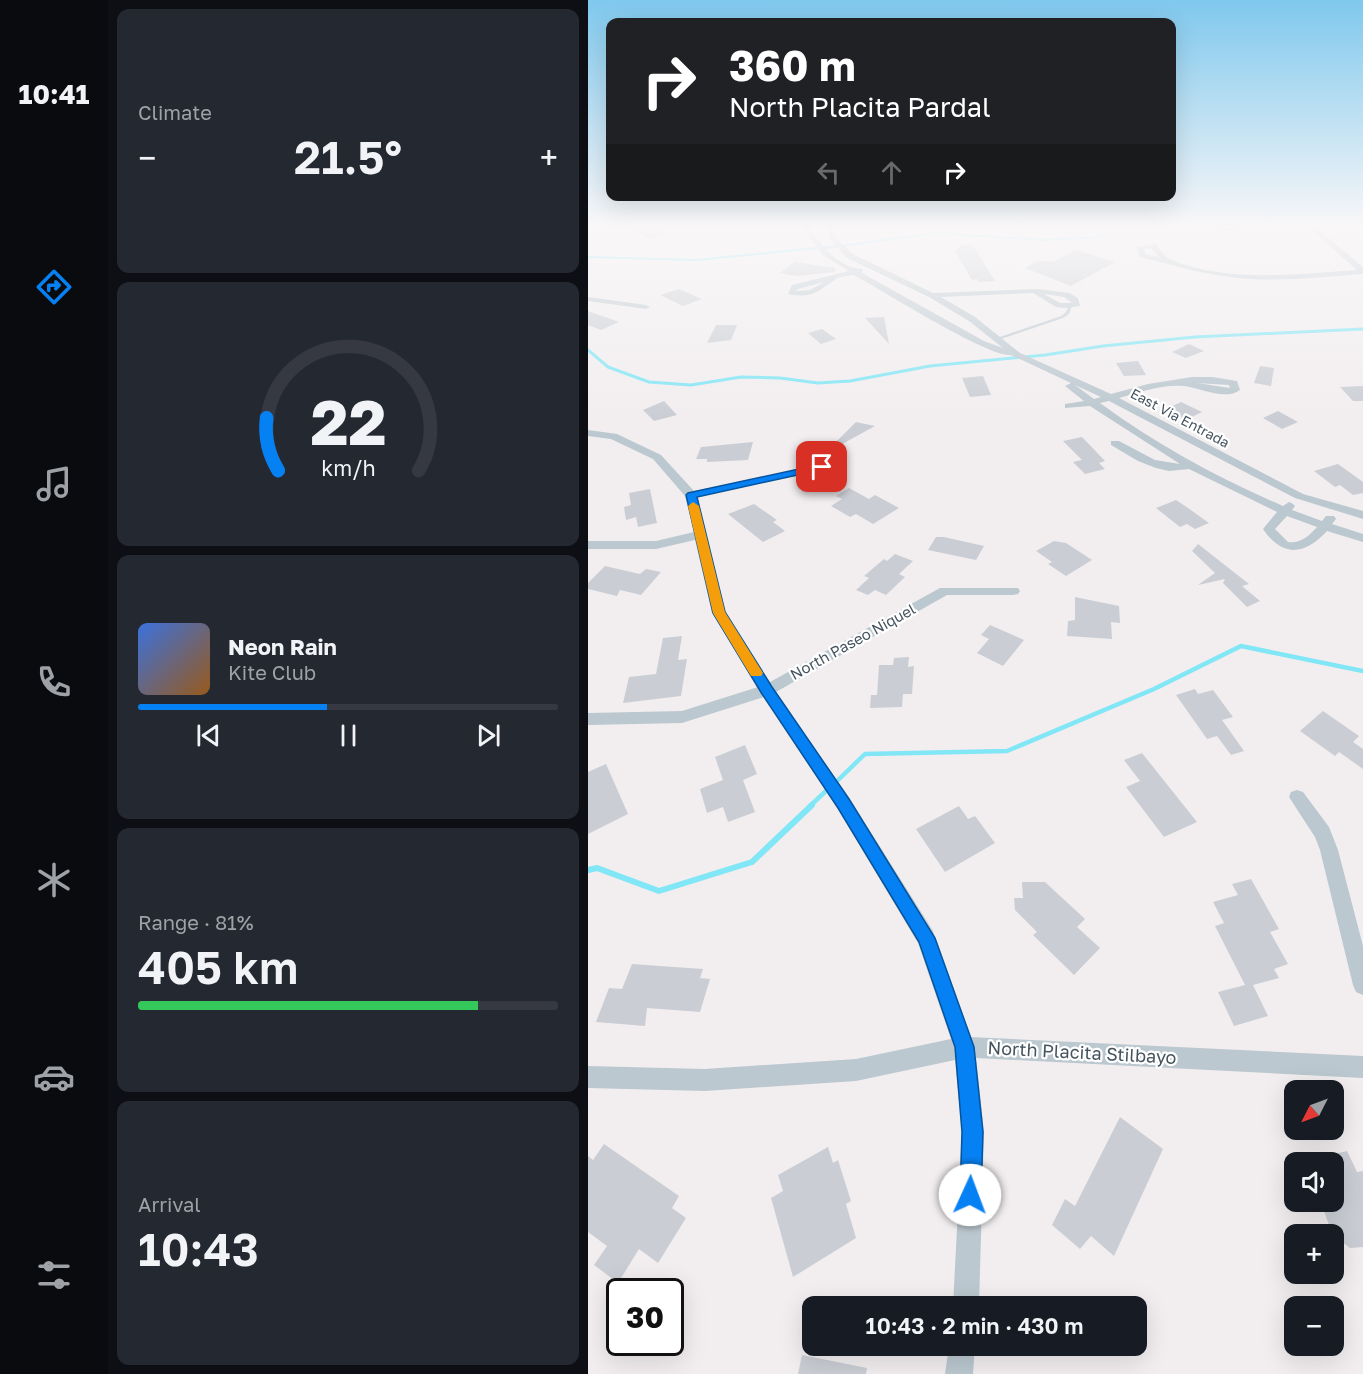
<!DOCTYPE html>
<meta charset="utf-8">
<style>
body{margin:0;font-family:"Golos Text",sans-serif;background:#242831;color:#f1f3f6;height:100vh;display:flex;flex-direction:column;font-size:22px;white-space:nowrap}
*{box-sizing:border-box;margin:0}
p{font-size:20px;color:#9ea1a6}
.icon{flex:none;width:33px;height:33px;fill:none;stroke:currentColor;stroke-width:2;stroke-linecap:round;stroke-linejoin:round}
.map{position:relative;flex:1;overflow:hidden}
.drawer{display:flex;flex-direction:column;gap:9px;padding:9px;background:#0d0f14;width:480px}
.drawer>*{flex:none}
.top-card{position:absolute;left:18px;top:18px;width:570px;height:183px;border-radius:12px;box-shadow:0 6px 24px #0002;background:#202124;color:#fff;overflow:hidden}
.needle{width:39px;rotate:228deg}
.tools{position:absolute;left:696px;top:1080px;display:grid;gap:12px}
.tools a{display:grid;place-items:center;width:60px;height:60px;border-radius:12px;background:#171b24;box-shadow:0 6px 24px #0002;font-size:30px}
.speed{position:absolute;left:18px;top:1278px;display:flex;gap:12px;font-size:30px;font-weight:700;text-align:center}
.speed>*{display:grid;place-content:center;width:78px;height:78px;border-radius:50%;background:#171b24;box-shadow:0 6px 24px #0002;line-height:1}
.speed .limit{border:3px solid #111;border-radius:9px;background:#fff;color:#111}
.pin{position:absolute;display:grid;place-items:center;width:51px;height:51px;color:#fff;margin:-26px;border-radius:12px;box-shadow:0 3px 9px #0006}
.me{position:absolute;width:66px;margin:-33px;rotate:2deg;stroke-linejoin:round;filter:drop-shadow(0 0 4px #0008)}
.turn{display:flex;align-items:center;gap:21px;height:126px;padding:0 24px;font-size:27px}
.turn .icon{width:78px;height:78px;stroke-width:2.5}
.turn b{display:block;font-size:42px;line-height:51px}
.lanes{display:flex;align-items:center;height:57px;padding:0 24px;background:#0003;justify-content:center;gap:30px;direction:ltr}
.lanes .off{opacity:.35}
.big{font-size:45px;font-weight:600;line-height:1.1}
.drawer .widget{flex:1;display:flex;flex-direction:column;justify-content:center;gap:9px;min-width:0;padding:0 21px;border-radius:12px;background:#242831}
.drawer .dial{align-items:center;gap:0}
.dial svg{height:156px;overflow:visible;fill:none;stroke:#363941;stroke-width:7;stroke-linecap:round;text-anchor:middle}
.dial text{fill:#f1f3f6;stroke:none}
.song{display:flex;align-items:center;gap:18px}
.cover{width:72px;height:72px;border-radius:9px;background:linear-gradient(135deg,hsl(220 70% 55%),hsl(30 70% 35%))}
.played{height:6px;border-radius:3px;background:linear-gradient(90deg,#0681f4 45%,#363941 45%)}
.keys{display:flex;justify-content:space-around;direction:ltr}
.heat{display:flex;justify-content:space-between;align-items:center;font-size:33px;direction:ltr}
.charge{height:9px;border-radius:4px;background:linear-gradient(90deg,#34c759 81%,#363941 0)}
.trip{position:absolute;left:214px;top:1296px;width:345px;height:60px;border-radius:12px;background:#171b24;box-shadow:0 6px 24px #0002;font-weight:600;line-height:60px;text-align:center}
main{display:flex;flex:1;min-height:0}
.tab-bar{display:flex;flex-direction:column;width:108px;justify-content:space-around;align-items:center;background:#090b0e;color:#9ea1a6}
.tab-bar .icon{width:42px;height:42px}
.tab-bar .active{color:#0681f4}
.tab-bar b{font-size:27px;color:#f1f3f6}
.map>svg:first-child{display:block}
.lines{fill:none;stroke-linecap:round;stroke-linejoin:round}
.stream-far3{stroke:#81e6f5;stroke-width:2}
.stream-far2{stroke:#81e6f5;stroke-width:3}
.stream-far1{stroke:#81e6f5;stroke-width:4.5}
.stream{stroke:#81e6f5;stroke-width:6}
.building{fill:#caced4}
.service{fill:#bbc8cf;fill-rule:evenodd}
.minor{fill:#bbc8cf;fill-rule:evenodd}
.route{fill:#0681f4;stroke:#04549f;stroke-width:1.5}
.slow{fill:#f59e0b}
.labels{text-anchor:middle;stroke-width:4.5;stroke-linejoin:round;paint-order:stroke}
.far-street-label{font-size:14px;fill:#45545e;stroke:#fff}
.street-label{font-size:15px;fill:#45545e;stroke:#fff}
.near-street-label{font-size:18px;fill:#45545e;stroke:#fff}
</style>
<main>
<nav class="tab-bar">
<b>10:41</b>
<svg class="icon active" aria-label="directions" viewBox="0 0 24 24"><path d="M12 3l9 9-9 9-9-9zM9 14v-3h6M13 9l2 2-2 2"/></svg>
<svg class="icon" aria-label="music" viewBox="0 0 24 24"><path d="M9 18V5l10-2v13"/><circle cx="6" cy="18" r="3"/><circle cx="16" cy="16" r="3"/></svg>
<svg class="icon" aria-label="phone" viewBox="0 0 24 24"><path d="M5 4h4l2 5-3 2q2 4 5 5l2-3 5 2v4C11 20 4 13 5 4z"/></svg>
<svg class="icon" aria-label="climate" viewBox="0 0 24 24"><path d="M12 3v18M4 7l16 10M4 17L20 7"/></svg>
<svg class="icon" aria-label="car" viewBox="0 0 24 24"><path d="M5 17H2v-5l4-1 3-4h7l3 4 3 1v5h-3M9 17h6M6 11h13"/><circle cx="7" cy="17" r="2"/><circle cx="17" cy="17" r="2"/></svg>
<svg class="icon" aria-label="filters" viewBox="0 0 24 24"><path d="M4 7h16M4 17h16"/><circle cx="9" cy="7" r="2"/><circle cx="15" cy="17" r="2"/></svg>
</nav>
<section class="drawer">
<div class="widget"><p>Climate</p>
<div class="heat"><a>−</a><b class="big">21.5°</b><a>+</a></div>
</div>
<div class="widget dial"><svg viewBox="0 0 100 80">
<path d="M14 69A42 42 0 1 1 86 69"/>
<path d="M14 69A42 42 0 0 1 8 42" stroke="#0681f4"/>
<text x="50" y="56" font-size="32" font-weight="700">22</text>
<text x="50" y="72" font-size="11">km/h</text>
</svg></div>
<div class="widget">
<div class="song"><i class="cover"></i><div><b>Neon Rain</b><p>Kite Club</p></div></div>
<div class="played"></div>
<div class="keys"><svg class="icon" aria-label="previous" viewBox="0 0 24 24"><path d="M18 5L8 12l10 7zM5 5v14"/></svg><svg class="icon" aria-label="pause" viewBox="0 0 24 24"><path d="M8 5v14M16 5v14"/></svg><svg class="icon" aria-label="next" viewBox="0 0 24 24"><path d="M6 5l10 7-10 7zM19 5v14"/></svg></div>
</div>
<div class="widget"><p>Range · 81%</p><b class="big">405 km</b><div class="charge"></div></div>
<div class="widget"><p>Arrival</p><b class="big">10:43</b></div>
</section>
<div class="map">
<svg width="775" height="1374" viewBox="0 0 775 1374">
<rect width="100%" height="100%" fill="#f2eeef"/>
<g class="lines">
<g class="stream-far3">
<path d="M 621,225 L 639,230 L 663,225"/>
<path d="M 0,257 L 108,260 L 268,244 L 347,233 L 456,240 L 513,237 L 516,225"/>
</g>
<path class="stream-far2" d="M 0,350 L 20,367 L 61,382 L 103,385 L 153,377 L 192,378 L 230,383 L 262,381 L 342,366 L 457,355 L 515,346 L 607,337 L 775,329"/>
<g class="stream-far1">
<path d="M 247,783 L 277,754 L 419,751 L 566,689 L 653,646 L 775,671"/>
<path d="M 222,806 L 240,789"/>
</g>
<path class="stream" d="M 0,870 L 9,868 L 71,891 L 164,862 L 224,805"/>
</g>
<g class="building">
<path d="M 67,225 L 83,234 L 61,239 L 44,230 Z"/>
<path d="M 382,244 L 386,247 L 407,281 L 391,282 L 389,279 L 384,280 L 367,251 L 374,245 Z"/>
<path d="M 488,250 L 527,262 L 483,286 L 437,268 L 450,261 L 465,262 Z"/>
<path d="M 207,262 L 247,268 L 247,272 L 209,276 L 192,273 Z"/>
<path d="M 91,289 L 114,299 L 95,306 L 72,295 Z"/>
<path d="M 0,311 L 31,322 L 13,330 L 0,325 Z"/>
<path d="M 296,317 L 301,344 L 277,318 Z"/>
<path d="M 128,325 L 149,325 L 143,340 L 119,343 Z"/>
<path d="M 234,329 L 248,339 L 233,344 L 220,333 Z"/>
<path d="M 601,344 L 616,351 L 598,358 L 584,352 Z"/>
<path d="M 550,361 L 558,375 L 536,376 L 528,363 Z"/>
<path d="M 672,366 L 686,368 L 683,386 L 666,383 Z"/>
<path d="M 395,376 L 403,395 L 382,397 L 374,378 Z"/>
<path d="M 775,386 L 775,401 L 765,401 L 752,387 Z"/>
<path d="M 76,401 L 89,415 L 66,421 L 55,410 Z"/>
<path d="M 593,402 L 614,412 L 598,420 L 578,409 Z"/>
<path d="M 690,411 L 710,422 L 694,429 L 675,418 Z"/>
<path d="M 268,422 L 287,426 L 247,448 L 245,445 Z"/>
<path d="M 494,437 L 517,461 L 511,463 L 517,469 L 497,474 L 485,462 L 494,460 L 475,441 Z"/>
<path d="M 165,442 L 160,460 L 119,462 L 119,459 L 108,459 L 113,447 Z"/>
<path d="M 750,464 L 775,482 L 775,493 L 765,495 L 752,485 L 747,487 L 726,471 Z"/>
<path d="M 261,488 L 281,499 L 287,495 L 311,508 L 285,524 L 268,514 L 262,517 L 243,506 L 254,499 L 248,496 Z"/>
<path d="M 62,489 L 69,523 L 50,527 L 48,517 L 38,520 L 36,507 L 43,505 L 41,493 Z"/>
<path d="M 588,500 L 600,508 L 621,523 L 607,529 L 599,524 L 592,527 L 568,508 Z"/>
<path d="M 166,504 L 189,520 L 185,522 L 197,531 L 175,542 L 140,514 Z"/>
<path d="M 348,537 L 356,537 L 396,546 L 388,560 L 340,550 Z"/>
<path d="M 466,541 L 478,543 L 504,560 L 478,576 L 460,564 L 464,562 L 448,551 Z"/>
<path d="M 610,544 L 661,584 L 654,586 L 672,601 L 659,607 L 635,583 L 637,579 L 610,585 L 627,573 L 604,551 Z"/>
<path d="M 307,554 L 325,561 L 311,574 L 317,577 L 298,595 L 287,590 L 280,595 L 268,590 L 281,578 L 276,576 L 296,559 L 299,561 Z"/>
<path d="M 17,566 L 52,574 L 58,569 L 73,572 L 53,595 L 32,590 L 29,596 L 0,589 L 0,583 Z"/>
<path d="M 487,597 L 531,606 L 532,623 L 523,622 L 524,639 L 479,636 L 480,621 L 487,620 Z"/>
<path d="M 402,625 L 436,640 L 415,666 L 389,653 L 401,639 L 393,635 Z"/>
<path d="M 94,636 L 90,660 L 99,659 L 93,696 L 35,703 L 41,677 L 68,674 L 75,638 Z"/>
<path d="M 321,657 L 320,667 L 326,666 L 324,694 L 315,694 L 314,707 L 282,708 L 283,695 L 289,695 L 291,665 L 305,665 L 306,658 Z"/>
<path d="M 607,689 L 610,694 L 625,690 L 645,717 L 634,720 L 656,751 L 643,755 L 629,736 L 619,739 L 588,695 Z"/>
<path d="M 735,711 L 771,736 L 765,742 L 775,749 L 775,769 L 751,752 L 747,756 L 712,731 Z"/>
<path d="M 157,745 L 169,774 L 155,780 L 167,812 L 140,822 L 135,807 L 119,813 L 112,789 L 135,780 L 127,757 Z"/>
<path d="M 554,753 L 609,822 L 576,837 L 538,787 L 552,781 L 536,760 Z"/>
<path d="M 18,764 L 40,814 L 0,834 L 0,772 Z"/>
<path d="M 371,806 L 380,819 L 387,816 L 407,843 L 357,872 L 328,829 Z"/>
<path d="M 663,879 L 691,929 L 682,932 L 700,964 L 686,969 L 691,978 L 665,985 L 680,1016 L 646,1026 L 630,992 L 657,985 L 627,926 L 636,923 L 625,902 L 650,895 L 644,884 Z"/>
<path d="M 434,882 L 457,882 L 497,919 L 489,927 L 512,948 L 486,975 L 445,935 L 449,932 L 427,910 L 426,898 L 435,898 Z"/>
<path d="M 44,964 L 115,969 L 112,978 L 122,979 L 112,1012 L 59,1008 L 57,1026 L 8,1022 L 21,988 L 34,989 Z"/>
<path d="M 532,1117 L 575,1149 L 526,1256 L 503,1236 L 492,1249 L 464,1225 L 477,1199 L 487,1206 Z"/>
<path d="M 16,1144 L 91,1196 L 84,1208 L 98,1218 L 70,1263 L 51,1249 L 30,1283 L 6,1265 L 19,1246 L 0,1232 L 0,1156 L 5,1160 Z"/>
<path d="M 240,1147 L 245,1163 L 250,1160 L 263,1201 L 258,1204 L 268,1238 L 205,1277 L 183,1198 L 195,1191 L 190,1175 Z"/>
<path d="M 759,1151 L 769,1172 L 775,1171 L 775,1247 L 762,1248 L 744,1234 L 733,1202 L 746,1202 L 746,1154 Z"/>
<path d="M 214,1355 L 279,1368 L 278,1374 L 210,1374 Z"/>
</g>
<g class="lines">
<g class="service">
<path d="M 252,245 L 253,247 L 232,250 L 230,249 Z"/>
<path d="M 481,305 L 484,306 L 481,314 L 475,318 L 410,340 L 406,339 L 473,316 L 478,312 Z"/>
</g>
<g class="minor">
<path d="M 217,225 L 224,225 L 222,229 C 234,247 253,269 275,269 L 274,273 L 396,341 L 415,348 L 381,321 L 341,297 L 259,258 L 242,239 L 239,225 L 245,225 L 248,238 L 265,254 L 345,293 L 451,289 L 481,293 L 490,298 L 492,306 L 477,308 L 468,307 L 445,293 L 353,297 L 387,317 L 432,353 L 523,394 L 560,384 L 604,377 L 624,377 L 649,381 L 652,390 C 637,401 613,388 596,386 C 574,384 552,392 531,398 L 715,494 L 775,511 L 775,519 L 707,498 L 521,401 L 512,403 C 569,445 630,478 695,506 L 701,502 L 705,504 L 707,506 L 704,510 L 734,521 L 738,516 L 746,516 L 748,519 L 744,524 L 775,534 L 775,542 L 739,531 C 717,555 695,558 675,529 L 689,512 L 601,469 L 581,471 L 568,468 L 550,461 L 523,445 L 523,441 L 531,441 L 567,460 L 592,464 L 502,406 L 477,408 L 477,404 L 496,401 L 477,386 L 483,383 L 423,355 C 401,358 292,289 266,275 C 261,276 252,276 248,279 C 230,291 225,299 200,294 L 204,285 L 261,271 L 235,255 L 216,229 ZM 236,282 L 222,290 L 208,291 L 210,289 ZM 456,294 L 476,297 L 484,303 L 472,303 ZM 609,383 L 641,385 L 642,388 ZM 487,385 L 513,397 L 506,399 ZM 699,516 L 729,527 C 721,536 712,544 700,542 L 687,529 Z"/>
<path d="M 718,225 L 725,225 L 775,267 L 775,274 C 734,277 692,282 651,278 C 617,275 585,265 552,257 L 548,247 L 568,244 C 572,250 578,258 584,260 C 638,283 713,274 769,270 ZM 563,248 L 571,257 L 558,254 L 556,249 Z"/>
<path d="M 0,297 L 58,305 L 62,307 L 58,309 L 0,301 Z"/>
<path d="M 0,430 L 29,434 L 73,455 L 106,491 L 238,465 L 238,469 L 109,497 L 138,613 L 182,682 L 352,588 L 430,588 L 432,591 L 430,594 L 425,595 L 359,595 L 188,692 L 262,799 L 345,931 L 383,1037 L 775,1056 L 775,1078 L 388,1058 L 396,1132 L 391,1306 L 365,1306 L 374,1132 L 367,1060 L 268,1081 L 117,1091 L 0,1088 L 0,1066 L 117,1069 L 268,1059 L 363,1039 L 330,943 L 250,809 L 176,697 L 94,723 L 0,725 L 0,713 L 94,711 L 170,687 L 124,613 L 107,540 L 68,549 L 0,549 L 0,541 L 68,541 L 106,532 L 97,496 L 65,459 L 23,439 L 0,436 Z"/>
<path d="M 709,790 L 715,792 L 741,827 L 750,850 L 775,946 L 775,995 L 768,992 L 765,985 L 732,850 L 727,837 L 701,797 L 703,792 Z"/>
<path d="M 361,1346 L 387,1346 L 385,1374 L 357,1374 Z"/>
</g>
</g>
<linearGradient id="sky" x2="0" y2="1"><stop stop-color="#7fc8ed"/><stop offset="0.54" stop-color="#f9f7f8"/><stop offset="1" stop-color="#f9f7f8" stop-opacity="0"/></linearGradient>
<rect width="775" height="418" fill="url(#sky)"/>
<path class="route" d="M 234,464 L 239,467 L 237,469 L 109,497 L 137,612 L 184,687 L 261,799 L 347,938 L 386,1047 L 395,1132 L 393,1195 L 390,1203 L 382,1206 L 375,1203 L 372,1195 L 374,1132 L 367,1047 L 331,942 L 250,808 L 174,694 L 125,613 L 98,495 L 100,493 Z"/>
<path class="slow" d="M 105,502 L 111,506 L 137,612 L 175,673 L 173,676 L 163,676 L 125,613 L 100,506 Z"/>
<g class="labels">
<g class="far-street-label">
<text transform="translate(592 418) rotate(28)" y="5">East Via Entrada</text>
</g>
<g class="street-label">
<text transform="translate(265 642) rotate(-29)" y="5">North Paseo Niquel</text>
</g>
<g class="near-street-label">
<text transform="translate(494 1053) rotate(3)" y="6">North Placita Stilbayo</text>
</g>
</g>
</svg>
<div class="tools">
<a><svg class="needle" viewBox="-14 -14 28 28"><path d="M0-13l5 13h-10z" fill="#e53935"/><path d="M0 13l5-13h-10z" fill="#9ea1a6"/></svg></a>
<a><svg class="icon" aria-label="sound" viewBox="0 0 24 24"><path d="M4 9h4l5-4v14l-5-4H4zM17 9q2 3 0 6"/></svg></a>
<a>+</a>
<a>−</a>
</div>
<div class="speed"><div class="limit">30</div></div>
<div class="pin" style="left:234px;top:467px;background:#d93025"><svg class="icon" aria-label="arrive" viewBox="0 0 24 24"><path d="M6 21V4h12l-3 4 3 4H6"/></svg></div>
<svg class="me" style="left:382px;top:1195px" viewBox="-20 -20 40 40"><circle r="19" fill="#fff"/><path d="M0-13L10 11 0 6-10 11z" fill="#0681f4"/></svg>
<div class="trip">10:43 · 2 min · 430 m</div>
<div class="top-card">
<div class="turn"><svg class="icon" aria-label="right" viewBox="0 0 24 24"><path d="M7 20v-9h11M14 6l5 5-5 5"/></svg><div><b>360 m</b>North Placita Pardal</div></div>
<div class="lanes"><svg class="icon off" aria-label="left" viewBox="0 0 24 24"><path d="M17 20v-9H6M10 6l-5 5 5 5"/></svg><svg class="icon off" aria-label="ahead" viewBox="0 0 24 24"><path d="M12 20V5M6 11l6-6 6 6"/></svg><svg class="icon" aria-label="right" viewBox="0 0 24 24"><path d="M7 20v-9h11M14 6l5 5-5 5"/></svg></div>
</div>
</div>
</main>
